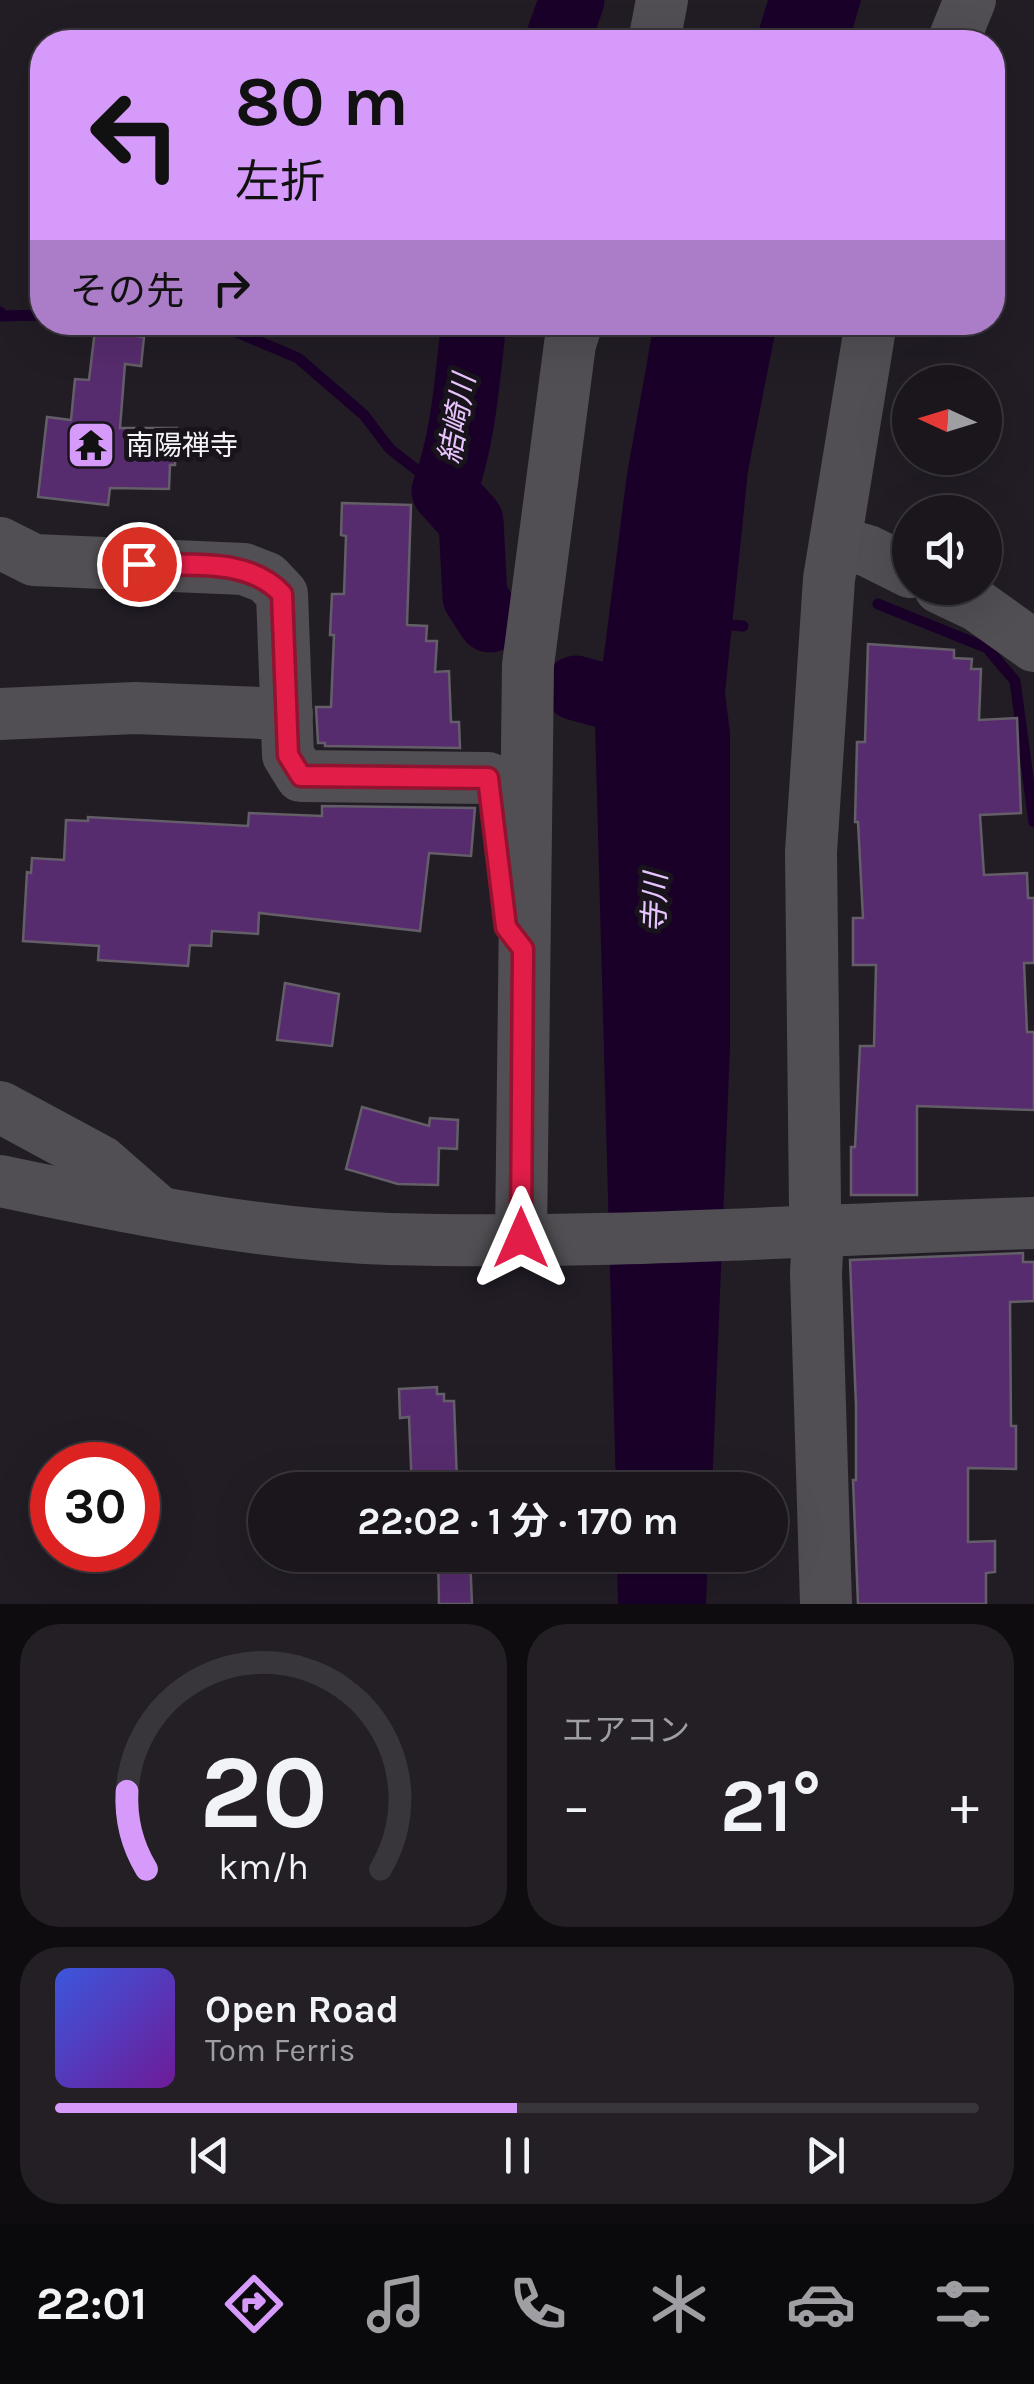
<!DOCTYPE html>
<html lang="ja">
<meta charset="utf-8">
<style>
body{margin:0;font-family:Karla,"Noto Sans JP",sans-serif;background:#231f25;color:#f1f3f6;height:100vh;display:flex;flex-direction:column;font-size:38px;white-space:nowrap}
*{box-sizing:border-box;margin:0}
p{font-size:32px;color:#9f9fa3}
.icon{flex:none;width:55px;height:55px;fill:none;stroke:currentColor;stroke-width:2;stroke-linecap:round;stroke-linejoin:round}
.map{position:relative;height:1604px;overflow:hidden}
.drawer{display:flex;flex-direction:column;gap:20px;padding:20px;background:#0e0c0f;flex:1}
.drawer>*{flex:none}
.banner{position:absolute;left:30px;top:30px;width:975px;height:305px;border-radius:40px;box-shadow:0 10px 40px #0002,0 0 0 2px #38353b;background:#d69bfa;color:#111;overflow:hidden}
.needle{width:65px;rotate:274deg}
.buttons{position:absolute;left:892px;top:365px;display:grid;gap:20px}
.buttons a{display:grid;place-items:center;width:110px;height:110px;border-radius:50%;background:#1a161c;box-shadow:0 10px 40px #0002,0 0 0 2px #38353b;font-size:50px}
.speed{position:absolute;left:30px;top:1442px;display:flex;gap:20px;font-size:50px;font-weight:700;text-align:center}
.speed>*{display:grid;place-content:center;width:130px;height:130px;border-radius:50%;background:#1a161c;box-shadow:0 10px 40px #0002,0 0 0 2px #38353b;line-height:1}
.speed .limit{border:15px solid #d22;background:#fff;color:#111}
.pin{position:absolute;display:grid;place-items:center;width:85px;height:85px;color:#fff;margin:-42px;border:5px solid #fff;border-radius:50%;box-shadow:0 2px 10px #0007}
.me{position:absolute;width:110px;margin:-55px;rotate:0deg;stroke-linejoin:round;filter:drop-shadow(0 0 8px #0008)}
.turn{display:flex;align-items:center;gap:35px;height:210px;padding:0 40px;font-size:45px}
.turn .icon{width:130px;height:130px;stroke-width:2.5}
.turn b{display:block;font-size:70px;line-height:85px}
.then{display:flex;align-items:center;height:95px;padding:0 40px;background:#0003;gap:20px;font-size:38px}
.big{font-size:75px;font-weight:700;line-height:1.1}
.drawer .widget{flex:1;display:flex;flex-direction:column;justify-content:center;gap:15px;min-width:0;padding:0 35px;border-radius:40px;background:#231f25}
.drawer .dial{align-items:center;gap:0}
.dial svg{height:260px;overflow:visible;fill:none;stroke:#38353b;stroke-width:7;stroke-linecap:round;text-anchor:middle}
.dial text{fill:#f1f3f6;stroke:none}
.song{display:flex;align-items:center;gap:30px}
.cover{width:120px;height:120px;border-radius:15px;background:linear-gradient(135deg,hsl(230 70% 55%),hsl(280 70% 35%))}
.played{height:10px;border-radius:5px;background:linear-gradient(90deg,#d69bfa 50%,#38353b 50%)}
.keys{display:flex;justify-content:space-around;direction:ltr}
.heat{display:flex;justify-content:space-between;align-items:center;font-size:55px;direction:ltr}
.drawer .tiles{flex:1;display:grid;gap:20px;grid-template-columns:1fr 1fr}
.widget:last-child{grid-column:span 2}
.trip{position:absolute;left:248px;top:1472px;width:540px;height:100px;border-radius:50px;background:#1a161c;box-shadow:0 10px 40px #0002,0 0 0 2px #38353b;font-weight:700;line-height:100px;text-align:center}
.dock{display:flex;height:160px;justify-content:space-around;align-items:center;background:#0a090b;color:#9f9fa3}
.dock .icon{width:70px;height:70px}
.dock .current{color:#d69bfa}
.dock b{font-size:45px;color:#f1f3f6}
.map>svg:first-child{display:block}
.water{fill:#1a0029}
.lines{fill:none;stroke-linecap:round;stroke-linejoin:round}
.stream{stroke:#1a0029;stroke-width:11}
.river{stroke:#1a0029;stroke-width:65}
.building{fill:#572c6e;stroke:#635e67;stroke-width:2.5}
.minor{stroke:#514f53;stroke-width:52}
.route-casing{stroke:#92132f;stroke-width:25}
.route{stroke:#e11d48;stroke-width:18}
.labels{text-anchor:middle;stroke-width:10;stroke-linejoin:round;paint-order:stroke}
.poi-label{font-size:28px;fill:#f6f3f9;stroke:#19141c;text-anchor:start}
.water-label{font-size:30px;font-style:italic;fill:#e7c4fe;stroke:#19141c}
</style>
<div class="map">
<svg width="1034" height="1604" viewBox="0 0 1034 1604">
<rect width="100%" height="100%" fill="#221d25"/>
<g class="water">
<path d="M 768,0 L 861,0 L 849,42 L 755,42 Z"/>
<path d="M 654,323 L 777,323 L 748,471 L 725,693 L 730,732 L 730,1048 L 712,1490 L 616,1490 L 595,725 L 627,474 Z"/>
<path d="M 617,1555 L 708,1555 L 706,1604 L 618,1604 Z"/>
</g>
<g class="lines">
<g class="stream">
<path d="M 0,312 L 3,316 L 42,315"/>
<path d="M 213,322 L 298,358 L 364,415 L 390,449 L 444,491"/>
<path d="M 878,604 L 987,648 L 1015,681 L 1034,822"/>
<path d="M 718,624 L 743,626"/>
</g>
<g class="river">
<path d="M 557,42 L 572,0"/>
<path d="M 474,322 C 467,379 464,438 444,491 L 471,521 L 475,597 L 490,620"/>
<path d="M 576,688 L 664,712"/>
</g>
</g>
<g class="building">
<path d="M 95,330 L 144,337 L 141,366 L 125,364 L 120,428 L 177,428 L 175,465 L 170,465 L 169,489 L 110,488 L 108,505 L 38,497 L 47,417 L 71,420 L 75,379 L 89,380 Z"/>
<path d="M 342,503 L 411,505 L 407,625 L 427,626 L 426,641 L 437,641 L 435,672 L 449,671 L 451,722 L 459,722 L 460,748 L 325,746 L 325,743 L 318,743 L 316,707 L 331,707 L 334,635 L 330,635 L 332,594 L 344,594 L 346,536 L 341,535 Z"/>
<path d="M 868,644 L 954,650 L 954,658 L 972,659 L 971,669 L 981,669 L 979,720 L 1017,718 L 1021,813 L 980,815 L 984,875 L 1027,873 L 1028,898 L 1034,898 L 1034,963 L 1024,963 L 1027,1032 L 1034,1032 L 1034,1110 L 917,1106 L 917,1195 L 851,1195 L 851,1147 L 855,1147 L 860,1046 L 874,1046 L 876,965 L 853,965 L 853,918 L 863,918 L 858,822 L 855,822 L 857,742 L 865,742 Z"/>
<path d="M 322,806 L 475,808 L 471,856 L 429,853 L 420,931 L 259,913 L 258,934 L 212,931 L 211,946 L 190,945 L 188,966 L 98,960 L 99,946 L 23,941 L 27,872 L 31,873 L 32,858 L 64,860 L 66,820 L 88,821 L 88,817 L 248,826 L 249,813 L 322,816 Z"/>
<path d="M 285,983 L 339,994 L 332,1046 L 277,1040 Z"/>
<path d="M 362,1107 L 429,1126 L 430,1118 L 458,1120 L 457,1149 L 439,1148 L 438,1185 L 398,1184 L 346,1169 Z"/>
<path d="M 1023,1253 L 1023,1262 L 1034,1262 L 1034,1301 L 1010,1302 L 1011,1426 L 1016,1426 L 1016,1469 L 968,1468 L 968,1542 L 995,1541 L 995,1572 L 986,1573 L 986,1604 L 858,1604 L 853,1480 L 856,1480 L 856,1405 L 850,1260 Z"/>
<path d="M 437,1387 L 437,1394 L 444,1394 L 444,1401 L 454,1401 L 457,1481 L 452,1481 L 452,1490 L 412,1490 L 409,1417 L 400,1418 L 399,1389 Z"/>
<path d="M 438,1555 L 470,1555 L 472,1604 L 439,1604 Z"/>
</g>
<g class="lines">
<g class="minor">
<path d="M 654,42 L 662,0"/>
<path d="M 953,42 L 970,0"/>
<path d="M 836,542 L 868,551 L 910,572"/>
<path d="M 0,543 L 34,560 L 244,569 L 267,578 L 282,594 L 288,755 L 301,776 L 488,778"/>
<path d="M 940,588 L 978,606 L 1034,646"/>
<path d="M 0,714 L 135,708 L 287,714"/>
<path d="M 0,1107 L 102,1162 L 158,1211"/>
<path d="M 0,1181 C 128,1208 258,1235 390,1239 C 604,1245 820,1229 1034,1223"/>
<path d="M 521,1238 L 528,665 L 570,344 L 577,322"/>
<path d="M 826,1604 L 816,1274 L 818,1229 L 815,1206 L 811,852 L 829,579 L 871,322"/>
</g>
</g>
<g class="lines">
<g class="route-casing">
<path id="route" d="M 139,564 C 187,567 247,556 282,594 L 288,755 L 301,776 L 488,778 L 506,927 L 523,949 L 521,1238"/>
</g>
<use href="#route" class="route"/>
</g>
<defs>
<g id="temple-square" transform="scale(2.5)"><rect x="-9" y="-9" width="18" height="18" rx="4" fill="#d69bfa" stroke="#19141c"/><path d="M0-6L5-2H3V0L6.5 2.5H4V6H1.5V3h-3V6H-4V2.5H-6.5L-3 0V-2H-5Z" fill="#111"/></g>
</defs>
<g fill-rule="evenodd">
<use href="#temple-square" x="91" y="445"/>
</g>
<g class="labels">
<g class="poi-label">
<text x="126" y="455">南陽禅寺</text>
</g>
<g class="water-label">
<text transform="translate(457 419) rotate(-80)" y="10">結崎川</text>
<text transform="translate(655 903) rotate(-88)" y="10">寺川</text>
</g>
</g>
</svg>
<div class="buttons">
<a><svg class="needle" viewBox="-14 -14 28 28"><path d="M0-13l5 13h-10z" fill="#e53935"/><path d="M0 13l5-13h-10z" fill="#9f9fa3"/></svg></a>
<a><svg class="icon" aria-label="sound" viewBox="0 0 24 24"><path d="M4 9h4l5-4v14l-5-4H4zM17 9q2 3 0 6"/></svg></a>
</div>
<div class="speed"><div class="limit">30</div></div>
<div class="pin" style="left:139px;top:564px;background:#d93025"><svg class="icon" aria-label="arrive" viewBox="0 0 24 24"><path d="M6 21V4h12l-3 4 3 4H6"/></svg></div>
<svg class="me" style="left:521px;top:1238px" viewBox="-20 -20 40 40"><path d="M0-17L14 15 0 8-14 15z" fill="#e11d48" stroke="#fff" stroke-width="4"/></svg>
<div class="trip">22:02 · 1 分 · 170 m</div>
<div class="banner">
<div class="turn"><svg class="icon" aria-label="left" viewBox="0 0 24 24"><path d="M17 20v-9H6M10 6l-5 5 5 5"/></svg><div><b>80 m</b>左折</div></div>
<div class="then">その先<svg class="icon" aria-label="right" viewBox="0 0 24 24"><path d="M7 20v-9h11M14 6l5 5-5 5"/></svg></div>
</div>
</div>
<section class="drawer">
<div class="tiles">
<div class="widget dial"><svg viewBox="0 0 100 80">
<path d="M14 69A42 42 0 1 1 86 69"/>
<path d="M14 69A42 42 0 0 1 8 45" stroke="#d69bfa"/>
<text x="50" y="56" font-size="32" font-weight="700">20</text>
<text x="50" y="72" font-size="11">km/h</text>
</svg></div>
<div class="widget"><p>エアコン</p>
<div class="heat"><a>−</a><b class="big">21°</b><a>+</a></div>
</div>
<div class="widget">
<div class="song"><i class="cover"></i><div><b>Open Road</b><p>Tom Ferris</p></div></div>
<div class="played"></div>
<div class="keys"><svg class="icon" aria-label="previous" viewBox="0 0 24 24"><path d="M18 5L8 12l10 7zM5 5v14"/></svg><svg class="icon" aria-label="pause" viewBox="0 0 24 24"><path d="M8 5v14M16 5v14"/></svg><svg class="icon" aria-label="next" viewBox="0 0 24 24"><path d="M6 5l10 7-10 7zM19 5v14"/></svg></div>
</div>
</div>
</section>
<nav class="dock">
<b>22:01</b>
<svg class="icon current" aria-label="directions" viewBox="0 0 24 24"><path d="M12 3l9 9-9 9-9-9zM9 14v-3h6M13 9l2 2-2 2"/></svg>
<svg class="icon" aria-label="music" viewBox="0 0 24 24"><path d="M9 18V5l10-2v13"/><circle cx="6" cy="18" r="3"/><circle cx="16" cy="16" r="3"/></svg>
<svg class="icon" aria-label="phone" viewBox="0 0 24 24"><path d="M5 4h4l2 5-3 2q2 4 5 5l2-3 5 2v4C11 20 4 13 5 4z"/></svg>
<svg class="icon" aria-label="climate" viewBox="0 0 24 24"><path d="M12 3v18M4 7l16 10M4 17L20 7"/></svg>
<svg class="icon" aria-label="car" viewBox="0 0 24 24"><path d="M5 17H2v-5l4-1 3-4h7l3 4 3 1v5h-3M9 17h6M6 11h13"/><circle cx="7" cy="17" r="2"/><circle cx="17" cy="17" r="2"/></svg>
<svg class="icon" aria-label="filters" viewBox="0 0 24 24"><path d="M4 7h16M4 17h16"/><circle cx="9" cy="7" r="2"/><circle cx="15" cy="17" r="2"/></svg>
</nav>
